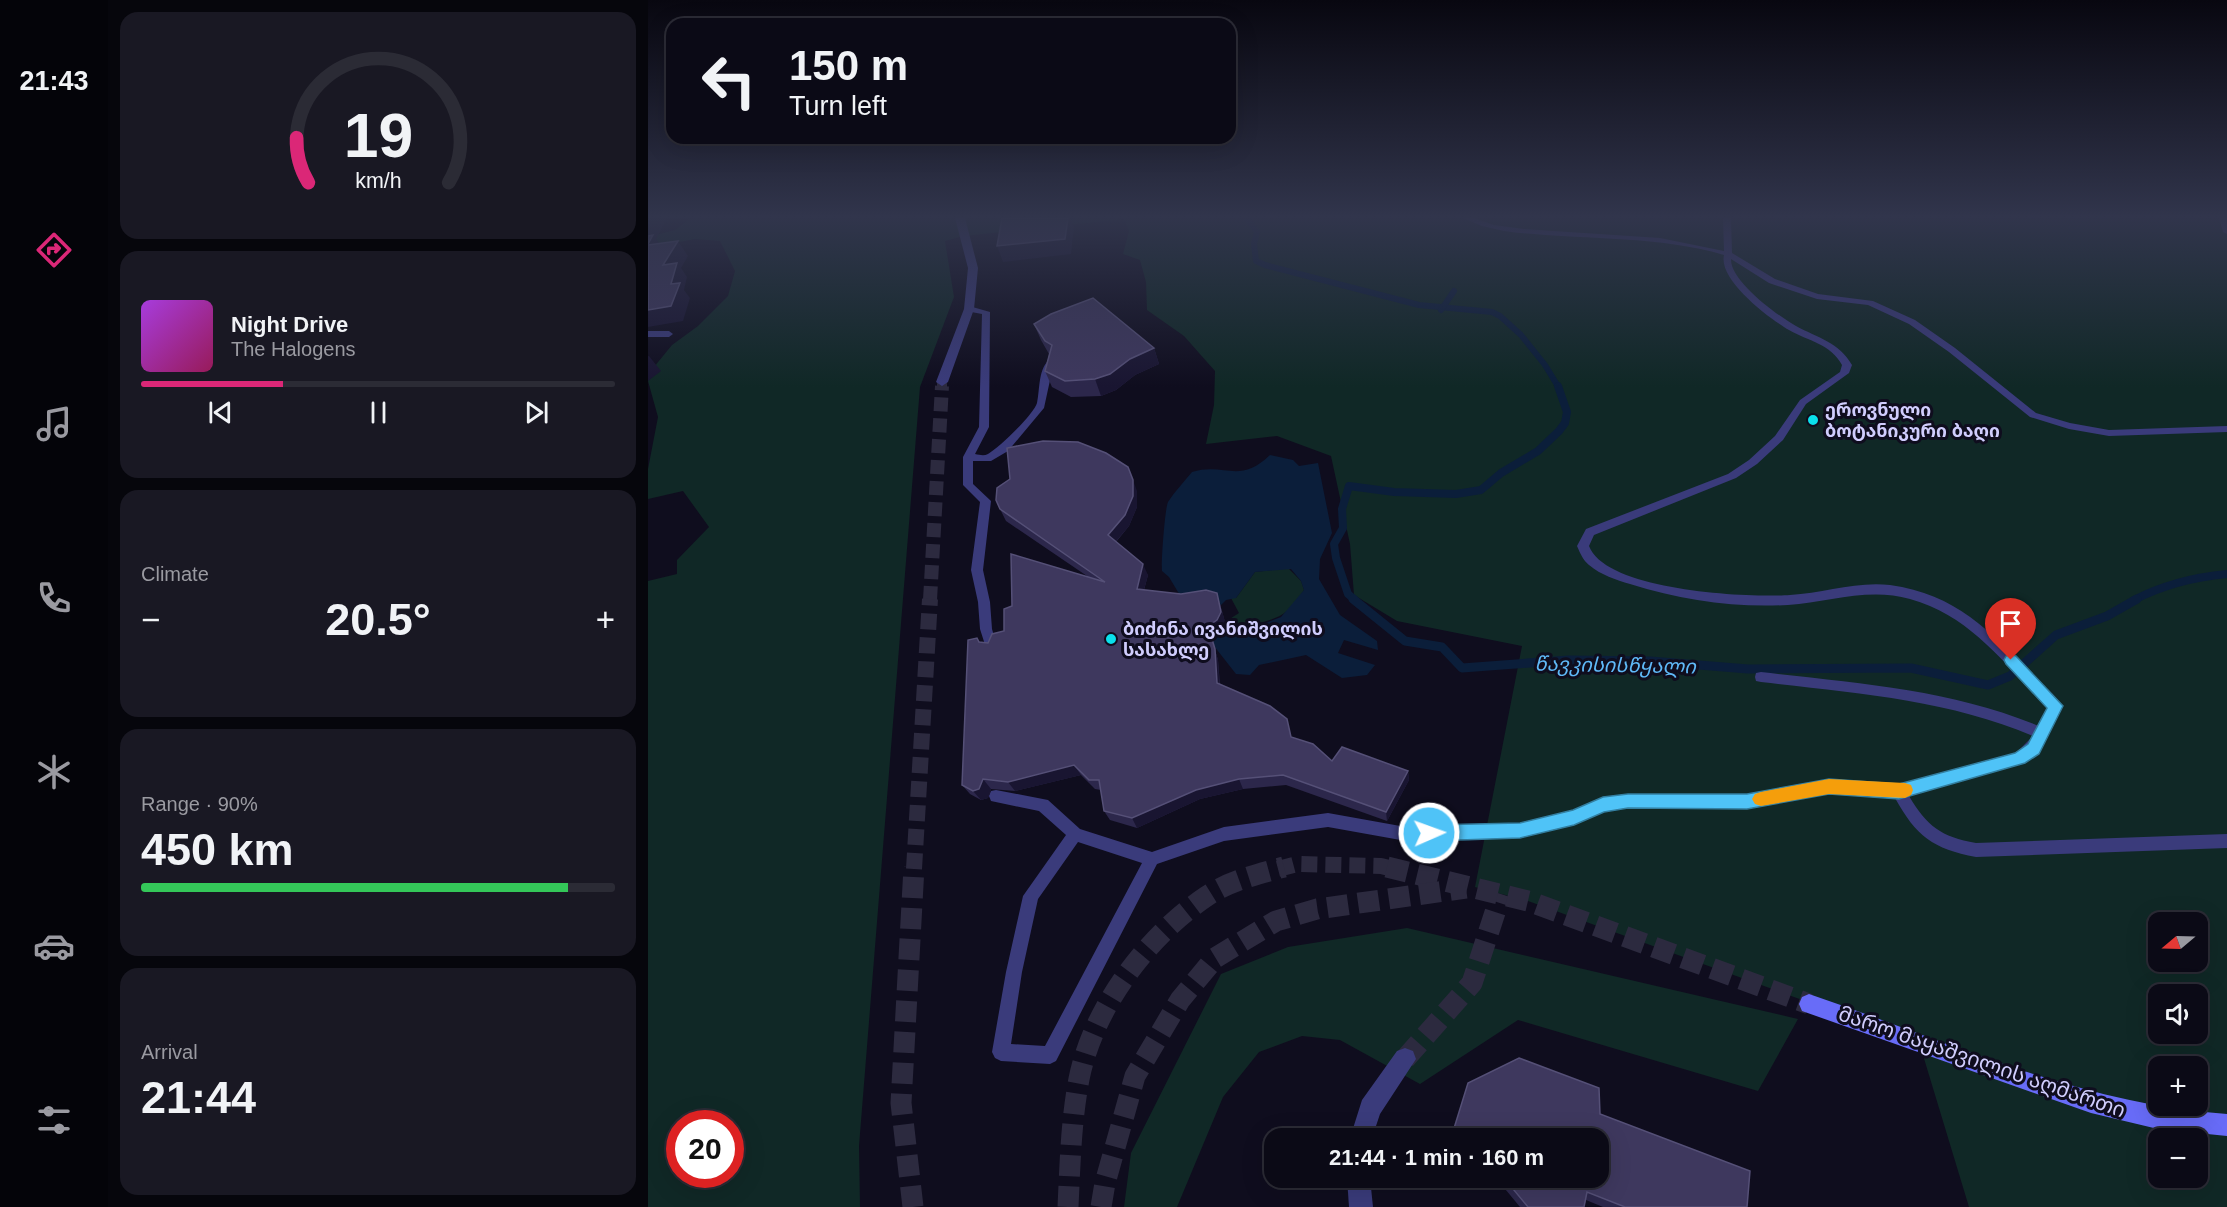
<!DOCTYPE html>
<meta charset="utf-8">
<style>
body{margin:0;font-family:Helvetica,"Noto Sans Georgian",sans-serif;background:#191823;color:#f1f3f6;height:100vh;display:flex;flex-direction:column;font-size:22px;white-space:nowrap}
*{box-sizing:border-box;margin:0}
p{font-size:20px;color:#9a9aa1}
.icon{flex:none;width:33px;height:33px;fill:none;stroke:currentColor;stroke-width:2;stroke-linecap:round;stroke-linejoin:round}
.map{position:relative;flex:1;overflow:hidden}
.sheet{display:flex;flex-direction:column;gap:12px;padding:12px;background:#06060c;width:540px}
.sheet>*{flex:none}
.hud{position:absolute;left:18px;top:18px;width:570px;height:126px;border-radius:18px;box-shadow:0 6px 24px #0002,0 0 0 2px #2b2b35;background:#0b0a16;color:#f1f3f6;overflow:hidden}
.needle{width:39px;rotate:251deg}
.buttons{position:absolute;left:1500px;top:912px;display:grid;gap:12px}
.buttons a{display:grid;place-items:center;width:60px;height:60px;border-radius:12px;background:#0b0a16;box-shadow:0 6px 24px #0002,0 0 0 2px #2b2b35;font-size:30px}
.speed{position:absolute;left:18px;top:1110px;display:flex;gap:12px;font-size:30px;font-weight:700;text-align:center}
.speed>*{display:grid;place-content:center;width:78px;height:78px;border-radius:50%;background:#0b0a16;box-shadow:0 6px 24px #0002,0 0 0 2px #2b2b35;line-height:1}
.speed .limit{border:9px solid #d22;background:#fff;color:#111}
.pin{position:absolute;display:grid;place-items:center;width:51px;height:51px;color:#fff;margin:-62px -26px;border-radius:50% 50% 50% 0;rotate:-45deg;box-shadow:0 0 6px #0007}
.pin .icon{rotate:45deg}
.me{position:absolute;width:66px;margin:-33px;rotate:88deg;stroke-linejoin:round;filter:drop-shadow(0 0 4px #0008)}
.turn{display:flex;align-items:center;gap:21px;height:126px;padding:0 24px;font-size:27px}
.turn .icon{width:78px;height:78px;stroke-width:2.5}
.turn b{display:block;font-size:42px;line-height:51px}
.big{font-size:45px;font-weight:700;line-height:1.1}
.sheet .tile{flex:1;display:flex;flex-direction:column;justify-content:center;gap:9px;min-width:0;padding:0 21px;border-radius:18px;background:#191823}
.sheet .dial{align-items:center;gap:0}
.dial svg{height:156px;overflow:visible;fill:none;stroke:#2b2b35;stroke-width:7;stroke-linecap:round;text-anchor:middle}
.dial text{fill:#f1f3f6;stroke:none}
.song{display:flex;align-items:center;gap:18px}
.cover{width:72px;height:72px;border-radius:9px;background:linear-gradient(135deg,hsl(280 70% 55%),hsl(330 70% 35%))}
.played{height:6px;border-radius:3px;background:linear-gradient(90deg,#db2777 30%,#2b2b35 30%)}
.keys{display:flex;justify-content:space-around;direction:ltr}
.heat{display:flex;justify-content:space-between;align-items:center;font-size:33px;direction:ltr}
.charge{height:9px;border-radius:4px;background:linear-gradient(90deg,#34c759 90%,#2b2b35 0)}
.trip{position:absolute;left:616px;top:1128px;width:345px;height:60px;border-radius:18px;background:#0b0a16;box-shadow:0 6px 24px #0002,0 0 0 2px #2b2b35;font-weight:700;line-height:60px;text-align:center}
main{display:flex;flex:1;min-height:0}
.tabs{display:flex;flex-direction:column;width:108px;justify-content:space-around;align-items:center;background:#040409;color:#9a9aa1}
.tabs .icon{width:42px;height:42px}
.tabs .current{color:#db2777}
.tabs b{font-size:27px;color:#f1f3f6}
.map>svg:first-child{display:block}
.green{fill:#102826;fill-rule:evenodd}
.water{fill:#0b1e3a}
.lines{fill:none;stroke-linecap:round;stroke-linejoin:round}
.stream-far2{stroke:#0b1e3a;stroke-width:6}
.stream-far1{stroke:#0b1e3a;stroke-width:8}
.stream{stroke:#0b1e3a;stroke-width:9}
.minor-tunnel-far3{stroke:#2c2a3f;stroke-width:10;stroke-dasharray:10 5;stroke-linecap:butt}
.minor-tunnel-far2{stroke:#2c2a3f;stroke-width:14;stroke-dasharray:14 7;stroke-linecap:butt}
.minor-tunnel-far1{stroke:#2c2a3f;stroke-width:16;stroke-dasharray:16 8;stroke-linecap:butt}
.minor-tunnel{stroke:#2c2a3f;stroke-width:21;stroke-dasharray:21 10;stroke-linecap:butt}
.secondary-tunnel-far1{stroke:#2c2a3f;stroke-width:16;stroke-dasharray:16 8;stroke-linecap:butt}
.secondary-tunnel{stroke:#2c2a3f;stroke-width:21;stroke-dasharray:21 10;stroke-linecap:butt}
.service{fill:#3a3b7b;fill-rule:evenodd}
.minor{fill:#3a3b7b;fill-rule:evenodd}
.secondary{fill:#686cf8;fill-rule:evenodd}
.wall{fill:#2c274b}
.shaded-wall{fill:#191531}
.building{fill:#3e385e;stroke:#555077;stroke-width:1.5}
.route{fill:#4fc3f7;stroke:#337fa1;stroke-width:1.5}
.slow{fill:#f59e0b}
.poi-dot{fill:#0ae0eb;stroke:#0f0d1e;stroke-width:2}
.labels{text-anchor:middle;stroke-width:6;stroke-linejoin:round;paint-order:stroke}
.poi-label{font-size:18px;font-weight:bold;fill:#d0cdfd;stroke:#0f0d1e;text-anchor:start}
.water-label{font-size:20px;font-style:italic;fill:#5fb9f8;stroke:#0f0d1e}
.near-street-label{font-size:21px;fill:#d0cdfd;stroke:#0f0d1e}
</style>
<main>
<nav class="tabs">
<b>21:43</b>
<svg class="icon current" aria-label="directions" viewBox="0 0 24 24"><path d="M12 3l9 9-9 9-9-9zM9 14v-3h6M13 9l2 2-2 2"/></svg>
<svg class="icon" aria-label="music" viewBox="0 0 24 24"><path d="M9 18V5l10-2v13"/><circle cx="6" cy="18" r="3"/><circle cx="16" cy="16" r="3"/></svg>
<svg class="icon" aria-label="phone" viewBox="0 0 24 24"><path d="M5 4h4l2 5-3 2q2 4 5 5l2-3 5 2v4C11 20 4 13 5 4z"/></svg>
<svg class="icon" aria-label="climate" viewBox="0 0 24 24"><path d="M12 3v18M4 7l16 10M4 17L20 7"/></svg>
<svg class="icon" aria-label="car" viewBox="0 0 24 24"><path d="M5 17H2v-5l4-1 3-4h7l3 4 3 1v5h-3M9 17h6M6 11h13"/><circle cx="7" cy="17" r="2"/><circle cx="17" cy="17" r="2"/></svg>
<svg class="icon" aria-label="filters" viewBox="0 0 24 24"><path d="M4 7h16M4 17h16"/><circle cx="9" cy="7" r="2"/><circle cx="15" cy="17" r="2"/></svg>
</nav>
<section class="sheet">
<div class="tile dial"><svg viewBox="0 0 100 80">
<path d="M14 69A42 42 0 1 1 86 69"/>
<path d="M14 69A42 42 0 0 1 8 46" stroke="#db2777"/>
<text x="50" y="56" font-size="32" font-weight="700">19</text>
<text x="50" y="72" font-size="11">km/h</text>
</svg></div>
<div class="tile">
<div class="song"><i class="cover"></i><div><b>Night Drive</b><p>The Halogens</p></div></div>
<div class="played"></div>
<div class="keys"><svg class="icon" aria-label="previous" viewBox="0 0 24 24"><path d="M18 5L8 12l10 7zM5 5v14"/></svg><svg class="icon" aria-label="pause" viewBox="0 0 24 24"><path d="M8 5v14M16 5v14"/></svg><svg class="icon" aria-label="next" viewBox="0 0 24 24"><path d="M6 5l10 7-10 7zM19 5v14"/></svg></div>
</div>
<div class="tile"><p>Climate</p>
<div class="heat"><a>−</a><b class="big">20.5°</b><a>+</a></div>
</div>
<div class="tile"><p>Range · 90%</p><b class="big">450 km</b><div class="charge"></div></div>
<div class="tile"><p>Arrival</p><b class="big">21:44</b></div>
</section>
<div class="map">
<svg width="1579" height="1207" viewBox="0 0 1579 1207">
<rect width="100%" height="100%" fill="#0f0d1e"/>
<g class="green">
<path d="M 43,218 L 1579,218 L 1579,1207 L 1321,1207 L 1271,1042 L 880,901 L 827,887 L 874,646 L 749,621 L 706,595 L 702,544 L 683,456 L 629,436 L 558,444 L 566,405 L 567,371 L 536,336 L 499,310 L 498,282 L 492,260 L 475,254 L 481,231 L 476,219 L 316,236 L 297,241 L 306,297 L 272,387 L 211,1146 L 212,1207 L 0,1207 L 0,581 L 29,574 L 29,560 L 61,527 L 35,491 L 0,499 L 0,469 L 10,417 L 0,381 L 6,367 L 24,345 L 50,326 L 80,296 L 87,271 L 72,241 L 47,239 L 0,248 L 0,237 L 27,230 ZM 1510,922 L 1550,922 L 1550,962 L 1510,962 ZM 1510,994 L 1550,994 L 1550,1034 L 1510,1034 ZM 1510,1066 L 1550,1066 L 1550,1106 L 1510,1106 ZM 32,1124 L 82,1124 L 82,1174 L 32,1174 ZM 1510,1138 L 1550,1138 L 1550,1178 L 1510,1178 Z"/>
<path d="M 640,568 L 653,581 L 656,590 C 640,617 628,619 599,626 C 584,630 584,637 564,637 L 573,631 L 577,622 L 591,613 L 583,598 L 588,598 L 607,572 Z"/>
<path d="M 759,928 L 1150,1019 L 1110,1091 L 870,1020 L 772,1084 L 692,1040 L 654,1036 L 611,1052 L 575,1097 L 529,1207 L 476,1207 L 483,1153 L 573,974 L 640,947 Z"/>
</g>
<path class="water" d="M 622,455 L 645,460 L 651,466 L 670,463 L 684,533 L 672,559 L 671,579 L 692,615 L 729,641 L 730,650 L 696,640 L 690,653 L 727,665 L 719,675 L 694,678 L 658,655 L 611,665 L 602,675 L 588,674 L 566,646 L 564,637 L 579,636 L 596,627 L 615,624 L 633,617 L 656,590 L 653,581 L 643,569 L 607,572 L 588,598 L 578,600 L 573,605 L 561,601 L 533,597 L 521,577 L 514,571 C 513,561 517,508 520,502 C 527,491 536,482 544,472 C 577,462 591,485 622,455 Z"/>
<g class="lines">
<g class="stream-far2">
<path d="M 599,218 L 609,232 L 606,244 L 608,261 L 617,265 L 771,305 L 844,312 L 852,316 L 873,335 L 897,365 L 911,388"/>
<path d="M 793,310 L 806,291"/>
</g>
<g class="stream-far1">
<path d="M 707,600 L 700,594 L 688,558 L 686,544 L 695,528 L 694,509 L 701,486 L 746,492 L 808,494 L 833,490 L 853,473 L 890,451 L 911,431 L 917,423 L 919,412 L 910,386"/>
<path d="M 1486,600 C 1515,585 1547,577 1579,574"/>
</g>
<path class="stream" d="M 705,599 L 757,641 L 794,647 L 814,668 L 921,660 L 1002,661 L 1100,669 L 1263,668 L 1340,685 L 1362,676 L 1408,635 L 1459,616 L 1489,599"/>
<path class="minor-tunnel-far3" d="M 294,388 L 294,382"/>
<path class="minor-tunnel-far2" d="M 282,600 L 294,386"/>
<path class="minor-tunnel-far1" d="M 266,869 L 282,599"/>
<g class="minor-tunnel">
<path d="M 757,1059 L 824,983 L 853,894"/>
<path d="M 265,1207 L 253,1103 L 266,867"/>
</g>
<path class="secondary-tunnel-far1" d="M 630,869 L 649,864 L 733,866 L 745,869"/>
<g class="secondary-tunnel">
<path d="M 739,867 L 880,901 L 1161,1004"/>
<path d="M 420,1207 C 422,1165 423,1121 431,1079 C 445,1008 499,936 559,896 C 581,881 610,874 636,867"/>
<path d="M 453,1207 L 457,1183 L 487,1076 L 532,1000 L 567,958 L 628,921 L 669,909 L 818,888"/>
</g>
<g class="service">
<path d="M 815,218 L 826,218 L 846,225 L 876,229 L 1012,238 L 1076,251 L 1075,218 L 1083,218 L 1084,253 L 1127,279 L 1170,294 L 1225,301 L 1267,320 L 1307,348 L 1388,413 L 1422,423 L 1461,430 L 1579,426 L 1579,432 L 1461,436 L 1421,429 L 1382,417 L 1301,352 L 1261,324 L 1220,305 L 1169,299 L 1121,283 L 1083,259 C 1082,281 1130,316 1148,326 C 1170,338 1191,342 1204,365 L 1201,373 L 1158,404 L 1135,440 L 1109,464 L 1088,478 L 946,535 L 941,546 C 958,591 1100,598 1142,595 C 1175,593 1209,581 1242,585 C 1308,594 1342,631 1385,676 C 1394,685 1408,695 1414,706 L 1394,746 L 1377,762 L 1261,796 C 1279,826 1293,837 1328,843 L 1579,834 L 1579,848 L 1328,857 C 1285,849 1268,836 1247,798 L 1181,793 L 1099,808 L 980,808 L 956,810 L 926,824 L 872,837 L 758,841 L 680,827 L 576,841 L 509,864 L 408,1061 L 402,1064 L 353,1061 L 347,1058 L 344,1052 L 358,972 L 375,896 L 418,835 L 391,811 L 343,801 L 341,796 L 343,791 L 348,790 L 400,800 L 432,829 L 504,852 L 576,827 L 680,813 L 758,827 L 872,823 L 924,811 L 955,797 L 980,794 L 1099,794 L 1181,781 L 1251,786 L 1368,753 L 1385,736 C 1298,699 1206,693 1113,682 L 1108,681 L 1107,677 L 1108,673 L 1113,672 C 1208,683 1302,689 1391,726 L 1400,707 C 1355,664 1325,617 1262,599 C 1221,587 1181,602 1140,605 C 1086,608 1034,600 982,584 C 968,580 953,575 941,565 C 935,560 932,553 929,546 L 938,529 L 1080,474 L 1101,460 L 1127,436 L 1152,400 L 1192,372 L 1194,365 C 1183,344 1160,341 1141,330 C 1122,319 1070,280 1076,255 C 1004,234 929,241 856,231 L 834,226 ZM 430,842 L 494,863 L 397,1046 L 363,1044 L 374,972 L 390,899 Z"/>
<path d="M 1571,218 L 1579,218 L 1579,234 L 1575,232 Z"/>
<path d="M 321,306 L 342,312 L 341,427 L 327,454 C 332,455 336,456 340,454 C 351,448 386,414 389,403 C 392,390 390,366 403,359 L 408,362 L 404,371 L 396,408 L 360,451 L 343,461 L 325,461 L 325,484 L 343,501 L 335,570 L 342,602 L 344,629 L 349,647 L 347,651 L 339,651 L 332,629 L 330,602 L 323,570 L 332,502 L 315,485 L 315,457 L 331,427 L 334,314 L 318,311 L 317,309 Z"/>
<path d="M 0,331 L 21,331 L 25,334 L 21,337 L 0,337 Z"/>
</g>
<g class="minor">
<path d="M 307,218 L 317,218 L 330,268 L 326,309 L 300,382 L 294,386 L 288,382 L 316,309 L 320,268 Z"/>
<path d="M 757,1048 L 765,1051 L 768,1059 L 732,1114 L 724,1138 L 702,1138 L 714,1100 L 749,1051 Z"/>
<path d="M 699,1178 L 722,1178 L 725,1207 L 701,1207 Z"/>
</g>
<path class="secondary" d="M 1161,994 C 1297,1040 1434,1105 1579,1114 L 1579,1136 L 1510,1129 L 1443,1113 L 1154,1011 L 1151,1004 L 1154,997 Z"/>
</g>
<g class="wall">
<path d="M 386,324 L 506,348 L 511,364 L 487,375 L 468,390 L 453,396 L 423,397 L 404,387 L 397,371 L 401,354 L 393,340 Z"/>
<path d="M 489,491 L 489,507 L 481,526 L 468,542 L 500,575 L 496,590 L 533,594 L 569,593 L 577,622 L 573,631 L 563,636 L 570,660 L 572,685 L 643,737 L 684,761 L 760,771 L 761,780 L 739,821 L 638,785 L 595,789 L 552,799 L 489,828 L 462,820 L 456,811 L 453,790 L 447,789 L 433,775 L 367,791 L 343,789 L 340,798 L 333,800 L 322,794 L 314,785 L 329,638 L 332,642 L 340,643 L 439,576 L 358,521 L 352,509 Z"/>
<path d="M 952,1114 L 1099,1207 L 955,1207 L 938,1200 L 936,1207 L 872,1207 L 848,1178 L 951,1178 Z"/>
</g>
<g class="shaded-wall">
<path d="M 1,218 L 19,218 L 8,239 L 16,250 L 0,249 L 0,221 Z"/>
<path d="M 420,218 L 423,218 L 426,227 L 423,254 L 355,262 L 349,246 Z"/>
<path d="M 30,241 L 40,256 L 33,268 L 39,277 L 36,290 L 42,298 L 35,321 L 0,327 L 0,310 L 23,284 L 15,265 Z"/>
<path d="M 506,348 L 511,364 L 487,375 L 468,390 L 453,396 L 447,379 L 482,359 Z"/>
<path d="M 0,356 L 1,356 L 13,371 L 0,381 Z"/>
<path d="M 485,480 L 489,491 L 489,507 L 481,526 L 464,546 L 460,535 Z"/>
<path d="M 495,564 L 500,575 L 493,600 L 489,589 Z"/>
<path d="M 569,593 L 577,622 L 573,631 L 563,636 L 570,660 L 572,694 L 569,683 L 560,626 Z"/>
<path d="M 426,765 L 433,775 L 367,791 L 360,782 Z"/>
<path d="M 760,771 L 761,780 L 739,821 L 738,812 Z"/>
<path d="M 335,779 L 343,789 L 340,798 L 333,800 L 325,791 Z"/>
<path d="M 591,779 L 595,789 L 552,799 L 489,828 L 484,818 L 548,790 Z"/>
</g>
<g class="building">
<path d="M 354,218 L 420,218 L 417,239 L 349,246 Z"/>
<path d="M 5,235 L 0,244 L 0,236 Z"/>
<path d="M 30,241 L 15,265 L 29,263 L 23,284 L 32,283 L 23,306 L 0,310 L 0,245 Z"/>
<path d="M 445,298 L 506,348 L 482,359 L 462,374 L 447,379 L 417,381 L 397,371 L 404,345 L 397,341 L 386,324 L 403,314 Z"/>
<path d="M 395,441 L 430,442 L 458,453 L 480,467 L 485,480 L 485,496 L 477,515 L 460,535 L 495,564 L 489,589 L 533,594 L 558,590 L 569,593 L 573,612 L 569,620 L 560,626 L 567,649 L 569,683 L 622,706 L 639,719 L 643,737 L 665,744 L 684,761 L 694,747 L 760,771 L 738,812 L 635,775 L 591,779 L 548,790 L 484,818 L 456,811 L 451,780 L 441,780 L 426,765 L 360,782 L 335,779 L 331,789 L 325,791 L 314,785 L 320,640 L 329,638 L 331,642 L 340,643 L 344,634 L 356,631 L 356,609 L 364,606 L 363,554 L 457,582 L 352,509 L 348,500 L 349,488 L 362,479 L 359,448 Z"/>
<path d="M 871,1058 L 951,1088 L 952,1114 L 1102,1171 L 1099,1207 L 977,1207 L 939,1192 L 936,1207 L 880,1207 L 856,1178 L 951,1178 L 951,1138 L 803,1138 L 820,1083 Z"/>
</g>
<linearGradient id="sky" x2="0" y2="1"><stop stop-color="#080710"/><stop offset="0.56" stop-color="#31354c"/><stop offset="1" stop-color="#31354c" stop-opacity="0"/></linearGradient>
<rect width="1579" height="387" fill="url(#sky)"/>
<path class="route" d="M 1363,654 L 1368,656 L 1415,706 L 1391,754 L 1377,763 L 1251,799 L 1181,794 L 1099,809 L 980,808 L 956,812 L 926,825 L 872,838 L 781,841 L 775,838 L 773,833 L 775,827 L 781,825 L 872,823 L 925,810 L 955,797 L 980,794 L 1099,794 L 1181,779 L 1251,784 L 1367,753 L 1380,744 L 1399,708 L 1358,664 L 1356,660 L 1358,656 Z"/>
<path class="slow" d="M 1181,779 L 1257,783 L 1263,785 L 1265,790 L 1263,795 L 1257,798 L 1181,794 L 1113,806 L 1107,804 L 1104,799 L 1107,794 L 1113,792 Z"/>
<g class="poi-dot">
<circle cx="1165" cy="420" r="6"/>
<circle cx="463" cy="639" r="6"/>
</g>
<g class="labels">
<g class="poi-label">
<text x="1177" y="416">ეროვნული<tspan x="1177" dy="21">ბოტანიკური ბაღი</tspan></text>
<text x="475" y="635">ბიძინა ივანიშვილის<tspan x="475" dy="21">სასახლე</tspan></text>
</g>
<g class="water-label">
<text transform="translate(967 665) rotate(1)" y="7">წავკისისწყალი</text>
</g>
<g class="near-street-label">
<text transform="translate(1334 1062) rotate(19)" y="7">მარო მაყაშვილის აღმართი</text>
</g>
</g>
</svg>
<div class="buttons">
<a><svg class="needle" viewBox="-14 -14 28 28"><path d="M0-13l5 13h-10z" fill="#e53935"/><path d="M0 13l5-13h-10z" fill="#9a9aa1"/></svg></a>
<a><svg class="icon" aria-label="sound" viewBox="0 0 24 24"><path d="M4 9h4l5-4v14l-5-4H4zM17 9q2 3 0 6"/></svg></a>
<a>+</a>
<a>−</a>
</div>
<div class="speed"><div class="limit">20</div></div>
<div class="pin" style="left:1363px;top:660px;background:#d93025"><svg class="icon" aria-label="arrive" viewBox="0 0 24 24"><path d="M6 21V4h12l-3 4 3 4H6"/></svg></div>
<svg class="me" style="left:781px;top:833px" viewBox="-20 -20 40 40"><circle r="17" fill="#4fc3f7" stroke="#fff" stroke-width="3"/><path d="M0-11L8 9 0 5-8 9z" fill="#fff"/></svg>
<div class="trip">21:44 · 1 min · 160 m</div>
<div class="hud">
<div class="turn"><svg class="icon" aria-label="left" viewBox="0 0 24 24"><path d="M17 20v-9H6M10 6l-5 5 5 5"/></svg><div><b>150 m</b>Turn left</div></div>
</div>
</div>
</main>
